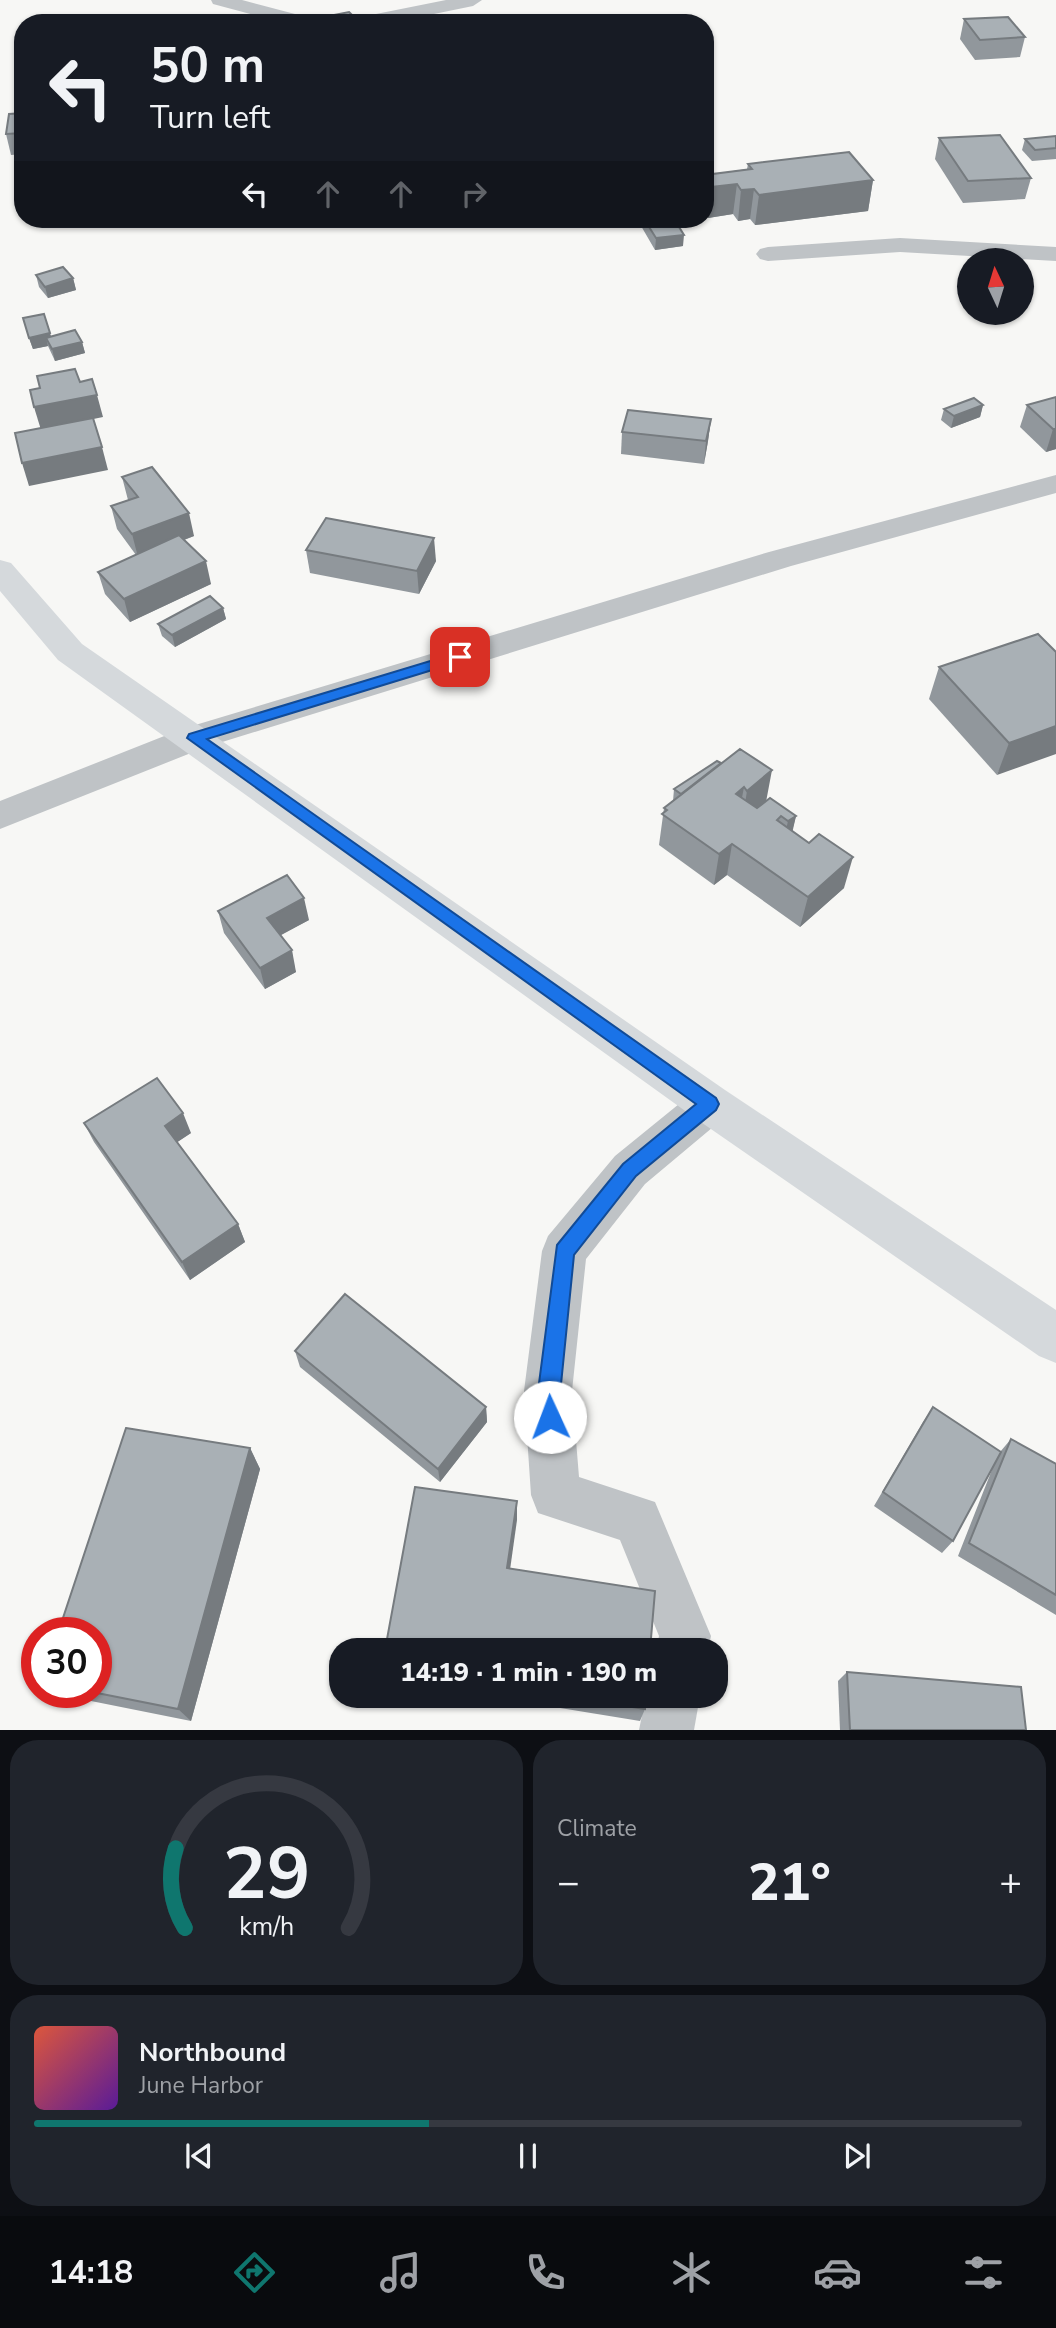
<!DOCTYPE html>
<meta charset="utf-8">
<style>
body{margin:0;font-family:"Nunito Sans",sans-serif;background:#20242c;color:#f1f3f6;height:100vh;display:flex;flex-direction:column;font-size:26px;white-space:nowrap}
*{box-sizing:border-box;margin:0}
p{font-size:23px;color:#9ea1a6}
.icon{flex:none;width:38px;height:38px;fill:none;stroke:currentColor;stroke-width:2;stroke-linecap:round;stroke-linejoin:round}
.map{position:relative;height:1730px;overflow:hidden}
.sheet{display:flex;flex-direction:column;gap:10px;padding:10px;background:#0d0f14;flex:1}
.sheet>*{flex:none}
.banner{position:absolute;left:14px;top:14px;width:700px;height:214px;border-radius:28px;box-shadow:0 2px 5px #0004;background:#171b24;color:#f1f3f6;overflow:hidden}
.needle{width:46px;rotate:356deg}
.controls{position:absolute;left:957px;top:248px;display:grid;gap:14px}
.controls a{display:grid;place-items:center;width:77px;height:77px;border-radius:50%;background:#171b24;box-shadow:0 2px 5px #0004;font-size:35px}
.speed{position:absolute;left:21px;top:1617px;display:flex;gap:14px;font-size:35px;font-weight:700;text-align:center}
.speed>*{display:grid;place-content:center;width:91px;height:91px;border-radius:50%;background:#171b24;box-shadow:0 2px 5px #0004;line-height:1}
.speed .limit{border:10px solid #d22;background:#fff;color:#111}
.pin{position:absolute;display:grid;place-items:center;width:60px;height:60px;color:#fff;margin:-30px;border-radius:14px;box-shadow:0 4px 10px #0006}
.me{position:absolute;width:77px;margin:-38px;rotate:358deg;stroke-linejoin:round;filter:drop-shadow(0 0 5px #0008)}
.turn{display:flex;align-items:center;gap:24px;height:147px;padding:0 21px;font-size:32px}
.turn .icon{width:91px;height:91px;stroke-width:2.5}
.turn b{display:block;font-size:49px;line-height:60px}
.lanes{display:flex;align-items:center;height:66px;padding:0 21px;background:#0003;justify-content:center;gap:35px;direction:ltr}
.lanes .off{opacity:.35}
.big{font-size:52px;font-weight:800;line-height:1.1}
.sheet .card{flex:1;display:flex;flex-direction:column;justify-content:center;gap:10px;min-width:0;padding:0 24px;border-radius:28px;background:#20242c}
.sheet .dial{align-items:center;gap:0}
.dial svg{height:182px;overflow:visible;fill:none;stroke:#363941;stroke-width:7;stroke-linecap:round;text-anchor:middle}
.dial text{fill:#f1f3f6;stroke:none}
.song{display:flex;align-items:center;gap:21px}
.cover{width:84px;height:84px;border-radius:10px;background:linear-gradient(135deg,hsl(10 70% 55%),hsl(270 70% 35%))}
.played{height:7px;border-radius:4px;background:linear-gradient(90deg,#0f766e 40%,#363941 40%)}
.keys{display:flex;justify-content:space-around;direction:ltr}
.heat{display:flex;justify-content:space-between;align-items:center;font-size:38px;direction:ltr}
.sheet .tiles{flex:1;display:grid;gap:10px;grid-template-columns:1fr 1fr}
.card:last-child{grid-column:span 2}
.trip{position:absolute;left:329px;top:1638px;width:399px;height:70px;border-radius:28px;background:#171b24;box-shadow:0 2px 5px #0004;font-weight:800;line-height:70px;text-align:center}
.tab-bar{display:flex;height:112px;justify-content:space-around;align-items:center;background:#090b0e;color:#9ea1a6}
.tab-bar .icon{width:49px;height:49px}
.tab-bar .active{color:#0f766e}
.tab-bar b{font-size:32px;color:#f1f3f6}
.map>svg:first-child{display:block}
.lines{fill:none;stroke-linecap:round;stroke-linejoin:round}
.street{fill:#bfc3c6;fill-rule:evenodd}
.primary{fill:#d5d9dc;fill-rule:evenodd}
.wall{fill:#91979c}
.shaded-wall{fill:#767b7f}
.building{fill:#a9b0b5;stroke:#767b7f;stroke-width:2}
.route{fill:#1a73e8;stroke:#114b97;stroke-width:2}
</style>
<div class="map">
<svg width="1056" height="1730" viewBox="0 0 1056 1730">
<rect width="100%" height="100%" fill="#f7f7f5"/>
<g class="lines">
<g class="street">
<path d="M 211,0 L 242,0 L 314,19 L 316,23 L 284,23 L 213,4 Z"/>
<path d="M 446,0 L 482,0 L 473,6 L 390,23 L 352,23 L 361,17 Z"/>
<path d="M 900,238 L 1056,247 L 1056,261 L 900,252 L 768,261 L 760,259 L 756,254 L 760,249 L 768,247 Z"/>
<path d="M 1056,475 L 1056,493 L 791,566 L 206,747 L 0,829 L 0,801 L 182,729 L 769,552 Z"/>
<path d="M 710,1086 L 725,1091 L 731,1104 L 725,1117 L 645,1184 L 586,1259 L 572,1391 L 579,1477 L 655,1502 L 711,1636 L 708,1650 L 656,1650 L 659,1636 L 620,1540 L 538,1513 L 531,1495 L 524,1391 L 542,1251 L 548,1236 L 615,1156 L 695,1091 Z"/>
<path d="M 646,1696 L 700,1696 L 694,1730 L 639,1730 Z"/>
</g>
<path class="primary" d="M 0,560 L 11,563 L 82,644 L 725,1090 L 1056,1310 L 1056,1363 L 1039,1356 L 695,1118 L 58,660 L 0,591 Z"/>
</g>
<g class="wall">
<path d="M 964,19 L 1025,37 L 1020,57 L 975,60 L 960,39 Z"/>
<path d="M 23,113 L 23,154 L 11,155 L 6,134 Z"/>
<path d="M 1056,136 L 1056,159 L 1032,161 L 1022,150 L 1025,139 Z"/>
<path d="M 939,138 L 1031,178 L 1025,199 L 963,203 L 935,159 Z"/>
<path d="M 748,164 L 873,180 L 868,211 L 755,225 L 750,219 L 738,221 L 733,214 L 708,218 L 705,213 L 705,175 L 747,169 Z"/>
<path d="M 637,219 L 704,219 L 676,221 L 683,246 L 655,250 Z"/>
<path d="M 36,275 L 73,278 L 76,290 L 48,298 L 39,287 Z"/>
<path d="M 29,338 L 82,342 L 85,353 L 55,361 L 48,346 L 33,349 Z"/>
<path d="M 1056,397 L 1056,449 L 1046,452 L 1020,427 L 1027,405 Z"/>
<path d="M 983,405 L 980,417 L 951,428 L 941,420 L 944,409 Z"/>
<path d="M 711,419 L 708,441 L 704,464 L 621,454 L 622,432 Z"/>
<path d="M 122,477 L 194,536 L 184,540 L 211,584 L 130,622 L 105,594 L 98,572 L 136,555 L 117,529 L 111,506 L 128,500 Z"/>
<path d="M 306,550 L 436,561 L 419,594 L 310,573 Z"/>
<path d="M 223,608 L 226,619 L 175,647 L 162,636 L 158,624 Z"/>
<path d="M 1056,652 L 997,775 L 929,699 L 939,667 Z"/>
<path d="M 717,761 L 767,801 L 796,816 L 792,831 L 844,888 L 800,927 L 727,875 L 714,885 L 659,845 L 664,808 L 673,801 L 674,789 Z"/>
<path d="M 218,911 L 309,920 L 280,935 L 296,972 L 265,989 L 224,933 Z"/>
<path d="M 84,1123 L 191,1133 L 177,1142 L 238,1224 L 245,1242 L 190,1280 L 94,1142 Z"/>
<path d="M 295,1351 L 486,1407 L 487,1422 L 440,1482 L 300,1367 Z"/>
<path d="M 933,1407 L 1000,1452 L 1011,1439 L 1056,1464 L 1056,1615 L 958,1556 L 995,1462 L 953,1541 L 942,1553 L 874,1506 L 923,1422 Z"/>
<path d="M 250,1448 L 260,1469 L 191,1721 L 61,1695 L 56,1692 L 96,1692 Z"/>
<path d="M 847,1672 L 1026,1730 L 840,1730 L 838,1681 Z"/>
<path d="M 486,1696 L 646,1696 L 645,1709 L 640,1721 Z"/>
</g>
<g class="shaded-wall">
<path d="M 873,180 L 868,211 L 755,225 L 759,195 Z"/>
<path d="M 737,184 L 733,214 L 708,218 L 711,187 Z"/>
<path d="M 754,189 L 750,219 L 738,221 L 741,190 Z"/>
<path d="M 684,235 L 683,246 L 655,250 L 656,238 Z"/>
<path d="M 73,278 L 76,290 L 48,298 L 45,287 Z"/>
<path d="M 50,333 L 54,345 L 46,338 L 48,346 L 33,349 L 29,338 Z"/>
<path d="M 82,342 L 85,353 L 55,361 L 52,349 Z"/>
<path d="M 97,395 L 103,417 L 41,430 L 34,407 Z"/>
<path d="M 983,405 L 980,417 L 951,428 L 954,416 Z"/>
<path d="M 711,419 L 708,441 L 704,464 L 706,441 Z"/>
<path d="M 1053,429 L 1056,429 L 1056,449 L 1046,452 Z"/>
<path d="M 102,447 L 108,470 L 29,486 L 22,463 Z"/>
<path d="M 189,513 L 194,536 L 138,557 L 132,534 Z"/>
<path d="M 434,538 L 436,561 L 419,594 L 417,571 Z"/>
<path d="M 206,561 L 211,584 L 130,622 L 124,599 Z"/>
<path d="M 223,608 L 226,619 L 175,647 L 172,635 Z"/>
<path d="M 1056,726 L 1056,754 L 997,775 L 1009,743 Z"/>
<path d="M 772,770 L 766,802 L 742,822 L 747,791 Z"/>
<path d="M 744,787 L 738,819 L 736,794 Z"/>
<path d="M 796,816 L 789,847 L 781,853 L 788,821 Z"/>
<path d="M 732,844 L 727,875 L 714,885 L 719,854 Z"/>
<path d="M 853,857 L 844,888 L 800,927 L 808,897 Z"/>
<path d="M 304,898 L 309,920 L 272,940 L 267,918 Z"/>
<path d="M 292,950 L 296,972 L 265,989 L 260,968 Z"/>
<path d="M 183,1113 L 191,1133 L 173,1145 L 165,1126 Z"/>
<path d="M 238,1224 L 245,1242 L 190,1280 L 182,1262 Z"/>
<path d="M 486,1407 L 487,1422 L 440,1482 L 438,1469 Z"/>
<path d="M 250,1448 L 260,1469 L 191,1721 L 178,1709 Z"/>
<path d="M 517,1501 L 517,1520 L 508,1584 L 507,1568 Z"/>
</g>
<g class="building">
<path d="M 349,12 L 360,23 L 317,23 L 314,19 Z"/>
<path d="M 1008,17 L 1025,37 L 980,40 L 964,19 Z"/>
<path d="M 23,113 L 23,133 L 6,134 L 9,114 Z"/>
<path d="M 1000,135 L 1031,178 L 968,181 L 939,138 Z"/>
<path d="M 1056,136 L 1056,148 L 1035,150 L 1025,139 Z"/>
<path d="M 849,152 L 873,180 L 759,195 L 754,189 L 741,190 L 737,184 L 711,187 L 705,178 L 705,175 L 752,169 L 748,164 Z"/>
<path d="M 644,219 L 674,219 L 684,235 L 656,238 Z"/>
<path d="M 63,267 L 73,278 L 45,287 L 36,275 Z"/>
<path d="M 44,314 L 50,333 L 29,338 L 23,318 Z"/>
<path d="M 75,330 L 82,342 L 52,349 L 46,338 Z"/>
<path d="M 75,369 L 80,382 L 92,379 L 97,395 L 34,407 L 30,390 L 40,388 L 37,376 Z"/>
<path d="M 1056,397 L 1056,429 L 1053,429 L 1027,405 Z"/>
<path d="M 974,398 L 983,405 L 954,416 L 944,409 Z"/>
<path d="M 628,410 L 711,419 L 706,441 L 622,432 Z"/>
<path d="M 93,418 L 102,447 L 22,463 L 15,433 Z"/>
<path d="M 152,467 L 189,513 L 132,534 L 111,506 L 138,497 L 122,477 Z"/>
<path d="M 326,518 L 434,538 L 417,571 L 306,550 Z"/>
<path d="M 179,535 L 206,561 L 124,599 L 98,572 Z"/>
<path d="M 210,596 L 223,608 L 172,635 L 158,624 Z"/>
<path d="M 1038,634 L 1056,652 L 1056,726 L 1009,743 L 939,667 Z"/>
<path d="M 740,749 L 772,770 L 747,791 L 744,787 L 736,794 L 757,808 L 770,798 L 796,816 L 788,821 L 781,816 L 777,820 L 809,843 L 819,834 L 853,857 L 808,897 L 732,844 L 719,854 L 662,814 L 667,810 L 664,808 Z"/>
<path d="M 717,761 L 721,763 L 681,794 L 674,789 Z"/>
<path d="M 287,875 L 304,898 L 267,918 L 292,950 L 260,968 L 218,911 Z"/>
<path d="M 157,1078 L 183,1113 L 165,1126 L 238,1224 L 182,1262 L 84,1123 Z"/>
<path d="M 345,1294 L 486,1407 L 438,1469 L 295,1351 Z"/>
<path d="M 933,1407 L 1001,1452 L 953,1541 L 883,1492 Z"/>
<path d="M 126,1428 L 250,1448 L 178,1709 L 92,1692 L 96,1692 L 96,1633 L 58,1633 Z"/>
<path d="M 1011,1439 L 1056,1464 L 1056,1595 L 969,1543 Z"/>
<path d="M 415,1487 L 517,1501 L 507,1568 L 655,1591 L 650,1650 L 385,1650 Z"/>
<path d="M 847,1672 L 1021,1687 L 1026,1730 L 850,1730 Z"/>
<path d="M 565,1696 L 646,1696 L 645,1709 Z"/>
</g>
<path class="route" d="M 460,652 L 465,653 L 465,660 L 207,739 L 716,1098 L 719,1104 L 716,1110 L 636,1176 L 574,1255 L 557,1424 L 550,1427 L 543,1424 L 538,1391 L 557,1245 L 623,1164 L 696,1104 L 187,738 L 189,734 Z"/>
</svg>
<div class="controls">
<a><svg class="needle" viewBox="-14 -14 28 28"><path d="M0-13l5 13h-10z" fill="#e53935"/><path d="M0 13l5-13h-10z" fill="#9ea1a6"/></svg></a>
</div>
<div class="speed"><div class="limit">30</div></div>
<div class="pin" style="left:460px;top:657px;background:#d93025"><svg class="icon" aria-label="arrive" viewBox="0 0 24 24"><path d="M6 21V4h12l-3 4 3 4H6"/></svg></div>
<svg class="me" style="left:550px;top:1417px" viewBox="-20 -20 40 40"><circle r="19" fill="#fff"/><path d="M0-13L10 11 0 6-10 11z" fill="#1a73e8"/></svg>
<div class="trip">14:19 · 1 min · 190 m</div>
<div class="banner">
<div class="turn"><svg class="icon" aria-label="left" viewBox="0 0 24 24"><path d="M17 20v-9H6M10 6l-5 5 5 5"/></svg><div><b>50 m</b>Turn left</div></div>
<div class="lanes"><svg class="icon" aria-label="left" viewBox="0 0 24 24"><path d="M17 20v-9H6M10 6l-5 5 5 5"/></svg><svg class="icon off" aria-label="ahead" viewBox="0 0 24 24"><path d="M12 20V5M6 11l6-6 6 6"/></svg><svg class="icon off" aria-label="ahead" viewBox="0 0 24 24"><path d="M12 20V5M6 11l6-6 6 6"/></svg><svg class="icon off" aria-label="right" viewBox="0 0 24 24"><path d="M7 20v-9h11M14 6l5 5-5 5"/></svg></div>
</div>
</div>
<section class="sheet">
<div class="tiles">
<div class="card dial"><svg viewBox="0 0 100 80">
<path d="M14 69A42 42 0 1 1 86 69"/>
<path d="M14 69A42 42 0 0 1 10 34" stroke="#0f766e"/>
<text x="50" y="56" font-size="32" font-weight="700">29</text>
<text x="50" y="72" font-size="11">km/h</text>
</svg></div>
<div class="card"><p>Climate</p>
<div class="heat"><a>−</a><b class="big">21°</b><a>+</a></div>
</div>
<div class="card">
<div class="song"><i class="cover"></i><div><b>Northbound</b><p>June Harbor</p></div></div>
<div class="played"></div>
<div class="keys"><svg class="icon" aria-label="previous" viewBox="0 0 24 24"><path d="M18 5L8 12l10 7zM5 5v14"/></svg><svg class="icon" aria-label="pause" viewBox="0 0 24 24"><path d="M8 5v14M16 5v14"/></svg><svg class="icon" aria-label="next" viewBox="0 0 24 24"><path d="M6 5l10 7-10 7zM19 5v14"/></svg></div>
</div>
</div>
</section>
<nav class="tab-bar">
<b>14:18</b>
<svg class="icon active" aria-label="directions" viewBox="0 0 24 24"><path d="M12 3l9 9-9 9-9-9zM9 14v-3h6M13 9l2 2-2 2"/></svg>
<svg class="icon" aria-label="music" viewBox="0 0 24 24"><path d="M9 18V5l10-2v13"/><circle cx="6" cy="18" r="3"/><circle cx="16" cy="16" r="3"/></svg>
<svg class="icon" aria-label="phone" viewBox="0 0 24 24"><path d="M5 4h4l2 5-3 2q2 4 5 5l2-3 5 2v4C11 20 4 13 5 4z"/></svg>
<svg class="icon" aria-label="climate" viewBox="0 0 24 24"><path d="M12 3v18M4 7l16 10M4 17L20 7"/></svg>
<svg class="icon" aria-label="car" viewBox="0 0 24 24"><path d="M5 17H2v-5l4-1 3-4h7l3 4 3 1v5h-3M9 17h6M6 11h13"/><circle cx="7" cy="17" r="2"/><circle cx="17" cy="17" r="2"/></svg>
<svg class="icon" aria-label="filters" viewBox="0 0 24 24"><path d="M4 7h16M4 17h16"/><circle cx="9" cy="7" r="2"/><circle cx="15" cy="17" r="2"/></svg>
</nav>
